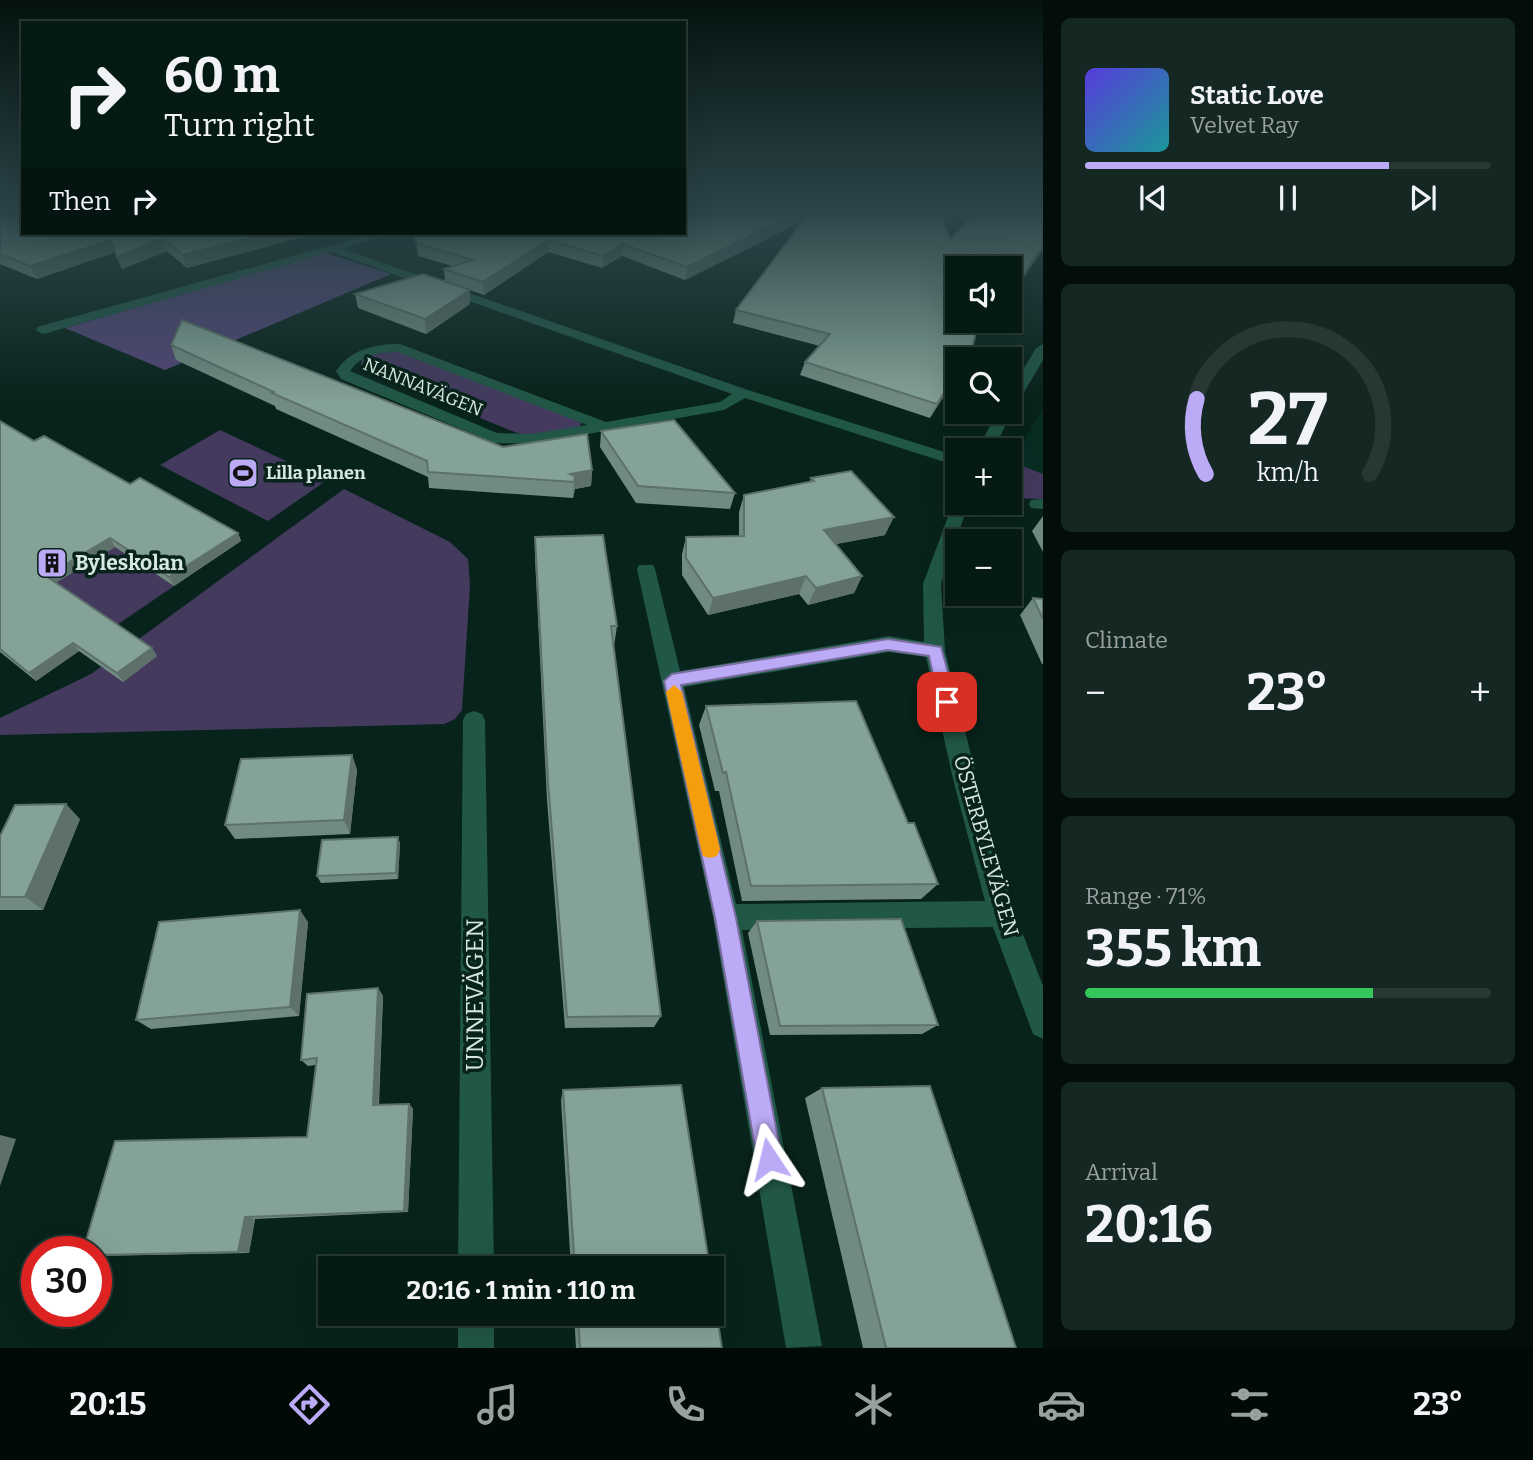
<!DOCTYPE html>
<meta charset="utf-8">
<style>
body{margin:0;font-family:Bitter,serif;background:#142722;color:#f1f3f6;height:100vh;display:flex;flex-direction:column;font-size:26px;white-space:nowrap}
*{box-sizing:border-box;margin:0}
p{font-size:23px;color:#98a1a0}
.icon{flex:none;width:38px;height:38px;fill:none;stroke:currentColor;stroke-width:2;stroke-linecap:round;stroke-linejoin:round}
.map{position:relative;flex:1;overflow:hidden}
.drawer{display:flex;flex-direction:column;gap:18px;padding:18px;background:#030e0b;width:490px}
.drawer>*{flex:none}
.hud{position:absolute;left:21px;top:21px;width:665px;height:214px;border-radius:0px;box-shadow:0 7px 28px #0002,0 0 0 2px #273834;background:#061a14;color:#f1f3f6;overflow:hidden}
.controls{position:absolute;left:945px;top:256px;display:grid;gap:14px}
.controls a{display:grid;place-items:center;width:77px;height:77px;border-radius:0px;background:#061a14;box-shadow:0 7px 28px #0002,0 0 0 2px #273834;font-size:35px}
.speed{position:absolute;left:21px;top:1236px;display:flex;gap:14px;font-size:35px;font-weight:700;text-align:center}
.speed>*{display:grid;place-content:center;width:91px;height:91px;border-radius:50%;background:#061a14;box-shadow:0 7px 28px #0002,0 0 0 2px #273834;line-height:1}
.speed .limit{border:10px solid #d22;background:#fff;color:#111}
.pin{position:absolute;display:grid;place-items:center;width:60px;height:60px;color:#fff;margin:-30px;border-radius:14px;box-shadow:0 4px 10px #0006}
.me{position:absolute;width:77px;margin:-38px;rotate:350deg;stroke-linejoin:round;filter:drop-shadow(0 0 5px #0008)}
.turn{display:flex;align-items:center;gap:24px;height:147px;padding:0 28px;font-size:32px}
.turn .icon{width:91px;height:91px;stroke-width:2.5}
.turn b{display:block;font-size:49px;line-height:60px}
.then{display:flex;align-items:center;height:66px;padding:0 28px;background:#0003;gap:14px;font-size:26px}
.big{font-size:52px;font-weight:700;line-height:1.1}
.drawer .tile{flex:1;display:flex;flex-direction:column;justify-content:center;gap:10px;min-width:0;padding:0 24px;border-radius:10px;background:#142722}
.drawer .dial{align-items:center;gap:0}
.dial svg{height:182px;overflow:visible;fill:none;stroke:#273834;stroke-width:7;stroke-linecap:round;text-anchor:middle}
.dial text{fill:#f1f3f6;stroke:none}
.song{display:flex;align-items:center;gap:21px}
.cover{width:84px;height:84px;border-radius:10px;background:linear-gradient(135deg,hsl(250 70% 55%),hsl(180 70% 35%))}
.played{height:7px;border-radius:4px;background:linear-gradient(90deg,#bbaaf6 75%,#273834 75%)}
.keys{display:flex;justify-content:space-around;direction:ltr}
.heat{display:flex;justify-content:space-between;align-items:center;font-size:38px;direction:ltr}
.charge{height:10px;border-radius:5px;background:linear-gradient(90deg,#34c759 71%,#273834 0)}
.trip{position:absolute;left:318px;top:1256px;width:406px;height:70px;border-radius:0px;background:#061a14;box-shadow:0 7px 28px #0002,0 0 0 2px #273834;font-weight:700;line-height:70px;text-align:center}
.tab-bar{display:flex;height:112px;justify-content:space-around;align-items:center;background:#020a08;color:#98a1a0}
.tab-bar .icon{width:49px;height:49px}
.tab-bar .active{color:#bbaaf6}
.tab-bar b{font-size:32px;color:#f1f3f6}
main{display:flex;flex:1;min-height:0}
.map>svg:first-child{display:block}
.built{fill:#082e24}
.green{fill:#433a5e}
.forest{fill:#524677}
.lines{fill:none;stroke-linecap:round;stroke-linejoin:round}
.street{fill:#215747;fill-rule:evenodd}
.wall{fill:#728b82}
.shaded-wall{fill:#5d716a}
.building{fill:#85a297;stroke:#5d716a;stroke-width:2}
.route{fill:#bbaaf6;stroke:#7a6ea0;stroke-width:2}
.slow{fill:#f59e0b}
.labels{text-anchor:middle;stroke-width:7;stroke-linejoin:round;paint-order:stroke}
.far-street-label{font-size:18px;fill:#d6e6e0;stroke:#08231b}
.far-poi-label{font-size:18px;font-weight:bold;fill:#d6e6e0;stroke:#08231b;text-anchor:start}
.poi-label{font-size:21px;font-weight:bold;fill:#d6e6e0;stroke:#08231b;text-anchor:start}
.street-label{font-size:21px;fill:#d6e6e0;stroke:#08231b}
.near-street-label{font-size:24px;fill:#d6e6e0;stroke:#08231b}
</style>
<main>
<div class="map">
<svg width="1043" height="1348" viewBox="0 0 1043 1348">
<rect width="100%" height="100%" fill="#08231b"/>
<path class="built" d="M 1043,407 L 1043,474 L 1012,462 Z"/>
<g class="green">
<path d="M 388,347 L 582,422 L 578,431 L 529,435 L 517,433 L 368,372 L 361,365 L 362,358 Z"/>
<path d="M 220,430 L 327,480 L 268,521 L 160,465 Z"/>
<path d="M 1012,462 L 1043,474 L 1043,499 L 1010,498 Z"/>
<path d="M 344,489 L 450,542 L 468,559 L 470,585 L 462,710 L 455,719 L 444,724 L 0,735 L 0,718 L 91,674 Z"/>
<path d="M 121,543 L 174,586 L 114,627 L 47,588 Z"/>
</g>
<path class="forest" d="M 326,253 L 391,274 L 165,370 L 65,328 Z"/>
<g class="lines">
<g class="street">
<path d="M 376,233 L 392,233 L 343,249 L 748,390 L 957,456 L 957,466 L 745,398 L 724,410 L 531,444 L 495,443 L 341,379 L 336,371 C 351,349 374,344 400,344 L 606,422 L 720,402 L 732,394 L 331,252 L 47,333 L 42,334 L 36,330 L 37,327 ZM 398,352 L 587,425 L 531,434 L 497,433 L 350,371 C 361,355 379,352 398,352 Z"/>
<path d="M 1043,344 L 1043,360 L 1017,404 L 1011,408 L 1013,411 L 993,450 L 977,450 L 998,411 L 1010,411 L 1010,392 L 1036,348 Z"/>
<path d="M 955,498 L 957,498 L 957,502 L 969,502 L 941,584 L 945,651 L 977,779 L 1015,914 L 1043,986 L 1043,1039 L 1033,1034 L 993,927 L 742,930 L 822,1346 L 786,1348 L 713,917 L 637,569 L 639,565 L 653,565 L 655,569 L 680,671 L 889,636 L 924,642 L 923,584 ZM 889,652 L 926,657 L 953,779 L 985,901 L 736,904 L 684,687 Z"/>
<path d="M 1043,499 L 1043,509 L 1031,508 L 1029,504 L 1031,500 Z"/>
<path d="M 474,711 L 482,714 L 485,720 L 494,1269 L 458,1269 L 463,720 L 466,714 Z"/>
<rect x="458" y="1314" width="36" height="34"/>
</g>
</g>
<g class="wall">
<path d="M 0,214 L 317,233 L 187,268 L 167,251 L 122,269 L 115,252 L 37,279 L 0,264 Z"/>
<path d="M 684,214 L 942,214 L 957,268 L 957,375 L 930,418 L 800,375 L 805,362 L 820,346 L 733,323 L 736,310 L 804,220 L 685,280 L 622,256 L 602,268 L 548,252 L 484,295 L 470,290 L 470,304 L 426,334 L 358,308 L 355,294 L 445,281 L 444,269 L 452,266 L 418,256 L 415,233 Z"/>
<path d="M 171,345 L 503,447 L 592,470 L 591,486 L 575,489 L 573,498 L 429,488 L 428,477 L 276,409 L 275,406 L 176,360 Z"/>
<path d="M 0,421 L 34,441 L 238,533 L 241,541 L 174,586 L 115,547 L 55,583 L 157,656 L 123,682 L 79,651 L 36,681 L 0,652 Z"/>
<path d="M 601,431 L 735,493 L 730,509 L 636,503 L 600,447 Z"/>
<path d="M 811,478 L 885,535 L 835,544 L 862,576 L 854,593 L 808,605 L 799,594 L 708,615 L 682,575 L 682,554 L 686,537 L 739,536 L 739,512 L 744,495 L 810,482 Z"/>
<path d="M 1043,516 L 1043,552 L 1032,531 Z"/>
<path d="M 535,537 L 617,626 L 614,646 L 661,1016 L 654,1027 L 565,1028 L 547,800 L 535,558 Z"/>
<path d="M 1033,598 L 1043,599 L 1043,664 L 1042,664 L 1020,615 Z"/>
<path d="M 706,706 L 908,823 L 938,884 L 921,899 L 742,901 L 719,791 L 715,791 L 699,725 Z"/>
<path d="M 352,755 L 357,770 L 350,834 L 235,839 L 225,825 Z"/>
<path d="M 80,819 L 43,910 L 0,910 L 0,836 Z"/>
<path d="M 398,837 L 400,844 L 398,879 L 321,883 L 317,876 Z"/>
<path d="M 757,921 L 938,1025 L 922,1034 L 770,1035 L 748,933 Z"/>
<path d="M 308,922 L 299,1016 L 151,1029 L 136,1020 Z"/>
<path d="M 378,988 L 383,996 L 379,1105 L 409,1104 L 413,1109 L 408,1212 L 255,1219 L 249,1253 L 96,1256 L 307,1137 L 316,1065 L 308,1066 L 301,1060 Z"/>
<path d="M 822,1088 L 1016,1348 L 863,1348 L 805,1098 Z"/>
<path d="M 563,1090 L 710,1269 L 571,1269 L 561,1100 Z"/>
<path d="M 574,1314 L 712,1314 L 722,1348 L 576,1348 Z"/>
</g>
<g class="shaded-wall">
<path d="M 795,214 L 813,214 L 813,216 L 685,280 L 687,267 Z"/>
<path d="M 269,233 L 317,233 L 187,268 L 183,255 Z"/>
<path d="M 163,238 L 167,251 L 122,269 L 117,257 Z"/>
<path d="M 111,240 L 116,252 L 37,279 L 30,266 Z"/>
<path d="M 548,240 L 548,252 L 484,295 L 483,282 Z"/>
<path d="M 623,244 L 622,256 L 602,268 L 603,256 Z"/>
<path d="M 1043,246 L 1043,249 L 1010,298 L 1010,295 Z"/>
<path d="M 470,290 L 470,304 L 426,334 L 425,319 Z"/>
<path d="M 957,372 L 957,375 L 930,418 L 937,404 Z"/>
<path d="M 592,470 L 591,486 L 575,489 L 573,498 L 574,482 L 570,474 Z"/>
<path d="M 894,517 L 885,535 L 816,548 L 824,530 Z"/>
<path d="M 238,533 L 241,541 L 174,586 L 169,577 Z"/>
<path d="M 110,538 L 115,547 L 52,585 L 46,576 Z"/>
<path d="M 806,576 L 799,594 L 708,615 L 713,598 Z"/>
<path d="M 862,576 L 854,593 L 808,605 L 816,588 Z"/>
<path d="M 73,643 L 79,651 L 36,681 L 29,673 Z"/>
<path d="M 152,648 L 157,656 L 123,682 L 117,673 Z"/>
<path d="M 352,755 L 357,770 L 350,834 L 344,820 Z"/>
<path d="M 66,804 L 80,819 L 43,910 L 25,897 Z"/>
<path d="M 398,837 L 400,844 L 398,879 L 396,873 Z"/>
<path d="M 300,910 L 308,922 L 299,1016 L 290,1007 Z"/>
<path d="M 378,988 L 383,996 L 378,1110 L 373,1105 Z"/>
<path d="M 409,1104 L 413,1109 L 408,1212 L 404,1211 Z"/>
<path d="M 0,1135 L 16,1139 L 0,1186 Z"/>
<path d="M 245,1217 L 255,1219 L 249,1253 L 238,1252 Z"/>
</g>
<g class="building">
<path d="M 0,214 L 23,214 L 23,233 L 269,233 L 183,255 L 163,238 L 117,257 L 111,240 L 30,266 L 0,254 Z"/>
<path d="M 684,214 L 795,214 L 687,267 L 623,244 L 603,256 L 548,240 L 483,282 L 444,269 L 473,260 L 416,243 L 415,233 L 684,233 Z"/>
<path d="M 808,214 L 942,214 L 950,240 L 974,214 L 1043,214 L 1043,246 L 1010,295 L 1010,268 L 957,268 L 957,320 L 979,320 L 972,349 L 966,359 L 957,359 L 957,372 L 937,404 L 805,362 L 830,334 L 736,310 Z"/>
<path d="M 423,274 L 470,290 L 425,319 L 355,294 Z"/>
<path d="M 182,320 L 503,447 L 587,434 L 592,470 L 570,474 L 575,476 L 574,482 L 428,472 L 427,461 L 272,393 L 274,392 L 171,345 Z"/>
<path d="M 674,420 L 735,493 L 638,486 L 601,431 Z"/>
<path d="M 0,421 L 34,441 L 44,436 L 130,484 L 140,478 L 238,533 L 169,577 L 110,538 L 46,576 L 152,648 L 117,673 L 73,643 L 29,673 L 0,649 Z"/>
<path d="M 851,471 L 894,517 L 824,530 L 862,576 L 816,588 L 806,576 L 713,598 L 686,558 L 686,537 L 744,536 L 744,495 L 814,481 L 811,478 Z"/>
<path d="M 603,535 L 617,626 L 611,626 L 661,1016 L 567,1017 L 548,782 L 535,537 Z"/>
<path d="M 1033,598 L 1043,599 L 1043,619 Z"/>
<path d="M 856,701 L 908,823 L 914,823 L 938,884 L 751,886 L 726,772 L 723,773 L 706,706 Z"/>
<path d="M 352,755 L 344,820 L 225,825 L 241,759 Z"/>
<path d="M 66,804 L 25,897 L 0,897 L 0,836 L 15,805 Z"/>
<path d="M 398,837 L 396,873 L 317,876 L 322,840 Z"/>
<path d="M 300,910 L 290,1007 L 136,1020 L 159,922 Z"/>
<path d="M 901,919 L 938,1025 L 780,1026 L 757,921 Z"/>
<path d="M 378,988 L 373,1105 L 409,1104 L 404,1211 L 245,1217 L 238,1252 L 96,1255 L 96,1251 L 83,1251 L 115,1141 L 307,1137 L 317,1058 L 301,1060 L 307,994 Z"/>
<path d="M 681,1085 L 710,1269 L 575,1269 L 563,1090 Z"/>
<path d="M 930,1086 L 1016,1348 L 886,1348 L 822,1088 Z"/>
<path d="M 712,1284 L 722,1348 L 580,1348 L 578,1314 L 712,1314 Z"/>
</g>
<linearGradient id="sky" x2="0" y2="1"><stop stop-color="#04130f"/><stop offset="0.53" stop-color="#2c454a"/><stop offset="1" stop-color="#2c454a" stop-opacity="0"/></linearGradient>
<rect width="1043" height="403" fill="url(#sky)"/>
<path class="route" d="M 888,639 L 941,647 L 956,702 L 953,707 L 942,707 L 939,702 L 929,656 L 888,650 L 681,685 L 736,918 L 782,1159 L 778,1167 L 769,1171 L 761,1167 L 757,1159 L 715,918 L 664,681 L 672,674 Z"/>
<path class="slow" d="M 674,685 L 682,692 L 720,849 L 717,856 L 710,858 L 703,856 L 701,849 L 666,692 Z"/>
<defs>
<g id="stadium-square" transform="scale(1.575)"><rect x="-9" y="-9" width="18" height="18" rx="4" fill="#bbaaf6" stroke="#08231b"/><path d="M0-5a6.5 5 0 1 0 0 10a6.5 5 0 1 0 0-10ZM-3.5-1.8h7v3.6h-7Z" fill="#111"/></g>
<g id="building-square" transform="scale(1.575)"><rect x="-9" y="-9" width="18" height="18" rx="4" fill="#bbaaf6" stroke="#08231b"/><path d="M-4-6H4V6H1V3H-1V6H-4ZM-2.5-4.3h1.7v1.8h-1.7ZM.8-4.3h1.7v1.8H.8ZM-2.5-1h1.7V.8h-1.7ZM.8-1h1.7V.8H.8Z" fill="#111"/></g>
</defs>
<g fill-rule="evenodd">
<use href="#stadium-square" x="243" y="473"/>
<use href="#building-square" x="52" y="563"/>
</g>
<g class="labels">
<g class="far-street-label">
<text transform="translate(423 387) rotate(22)" y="6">NANNAVÄGEN</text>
</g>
<g class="far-poi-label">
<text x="266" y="479">Lilla planen</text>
</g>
<g class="poi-label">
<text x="75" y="570">Byleskolan</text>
</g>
<g class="street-label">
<text transform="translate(986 846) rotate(74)" y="7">ÖSTERBYLEVÄGEN</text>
</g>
<g class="near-street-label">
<text transform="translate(475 995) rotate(-90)" y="8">UNNEVÄGEN</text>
</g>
</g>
</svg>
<div class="controls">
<a><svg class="icon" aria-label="sound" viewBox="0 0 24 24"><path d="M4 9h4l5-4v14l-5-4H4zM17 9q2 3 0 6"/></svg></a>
<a><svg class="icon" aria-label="search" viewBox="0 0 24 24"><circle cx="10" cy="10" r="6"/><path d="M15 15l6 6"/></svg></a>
<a>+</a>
<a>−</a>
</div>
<div class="speed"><div class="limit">30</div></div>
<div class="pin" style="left:947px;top:702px;background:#d93025"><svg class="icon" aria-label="arrive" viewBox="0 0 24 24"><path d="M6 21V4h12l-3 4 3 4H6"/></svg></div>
<svg class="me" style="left:769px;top:1159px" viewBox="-20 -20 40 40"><path d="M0-17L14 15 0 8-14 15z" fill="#bbaaf6" stroke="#fff" stroke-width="4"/></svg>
<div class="trip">20:16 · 1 min · 110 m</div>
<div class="hud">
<div class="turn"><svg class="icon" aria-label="right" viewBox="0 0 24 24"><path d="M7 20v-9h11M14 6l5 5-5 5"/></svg><div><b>60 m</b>Turn right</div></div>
<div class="then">Then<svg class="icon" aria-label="right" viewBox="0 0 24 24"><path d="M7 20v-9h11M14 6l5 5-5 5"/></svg></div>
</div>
</div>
<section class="drawer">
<div class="tile">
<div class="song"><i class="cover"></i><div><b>Static Love</b><p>Velvet Ray</p></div></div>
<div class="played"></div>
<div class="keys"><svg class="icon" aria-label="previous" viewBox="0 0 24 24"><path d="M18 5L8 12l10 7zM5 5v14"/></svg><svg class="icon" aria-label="pause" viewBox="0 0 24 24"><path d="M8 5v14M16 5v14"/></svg><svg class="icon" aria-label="next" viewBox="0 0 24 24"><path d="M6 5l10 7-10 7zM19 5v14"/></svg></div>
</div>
<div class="tile dial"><svg viewBox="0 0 100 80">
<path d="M14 69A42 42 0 1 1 86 69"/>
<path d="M14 69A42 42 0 0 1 10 36" stroke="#bbaaf6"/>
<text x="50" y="56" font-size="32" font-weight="700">27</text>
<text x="50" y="72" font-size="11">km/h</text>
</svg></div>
<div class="tile"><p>Climate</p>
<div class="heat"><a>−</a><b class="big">23°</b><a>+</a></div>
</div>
<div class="tile"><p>Range · 71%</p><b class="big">355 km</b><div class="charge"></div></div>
<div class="tile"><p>Arrival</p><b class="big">20:16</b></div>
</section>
</main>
<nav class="tab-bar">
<b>20:15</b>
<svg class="icon active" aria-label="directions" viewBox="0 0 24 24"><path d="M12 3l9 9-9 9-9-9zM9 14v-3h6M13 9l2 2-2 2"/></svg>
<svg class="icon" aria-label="music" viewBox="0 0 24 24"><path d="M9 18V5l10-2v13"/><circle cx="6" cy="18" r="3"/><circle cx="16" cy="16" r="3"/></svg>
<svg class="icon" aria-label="phone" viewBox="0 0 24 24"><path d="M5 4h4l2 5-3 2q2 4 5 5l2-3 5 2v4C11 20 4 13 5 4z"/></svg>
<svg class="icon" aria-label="climate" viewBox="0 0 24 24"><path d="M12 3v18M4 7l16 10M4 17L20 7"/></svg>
<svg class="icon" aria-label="car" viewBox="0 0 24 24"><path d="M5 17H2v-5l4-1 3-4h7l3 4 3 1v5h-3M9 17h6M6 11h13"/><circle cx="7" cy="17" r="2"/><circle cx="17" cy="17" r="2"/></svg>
<svg class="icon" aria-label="filters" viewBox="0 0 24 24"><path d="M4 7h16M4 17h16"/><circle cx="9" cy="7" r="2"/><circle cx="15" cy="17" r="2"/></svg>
<b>23°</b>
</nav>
